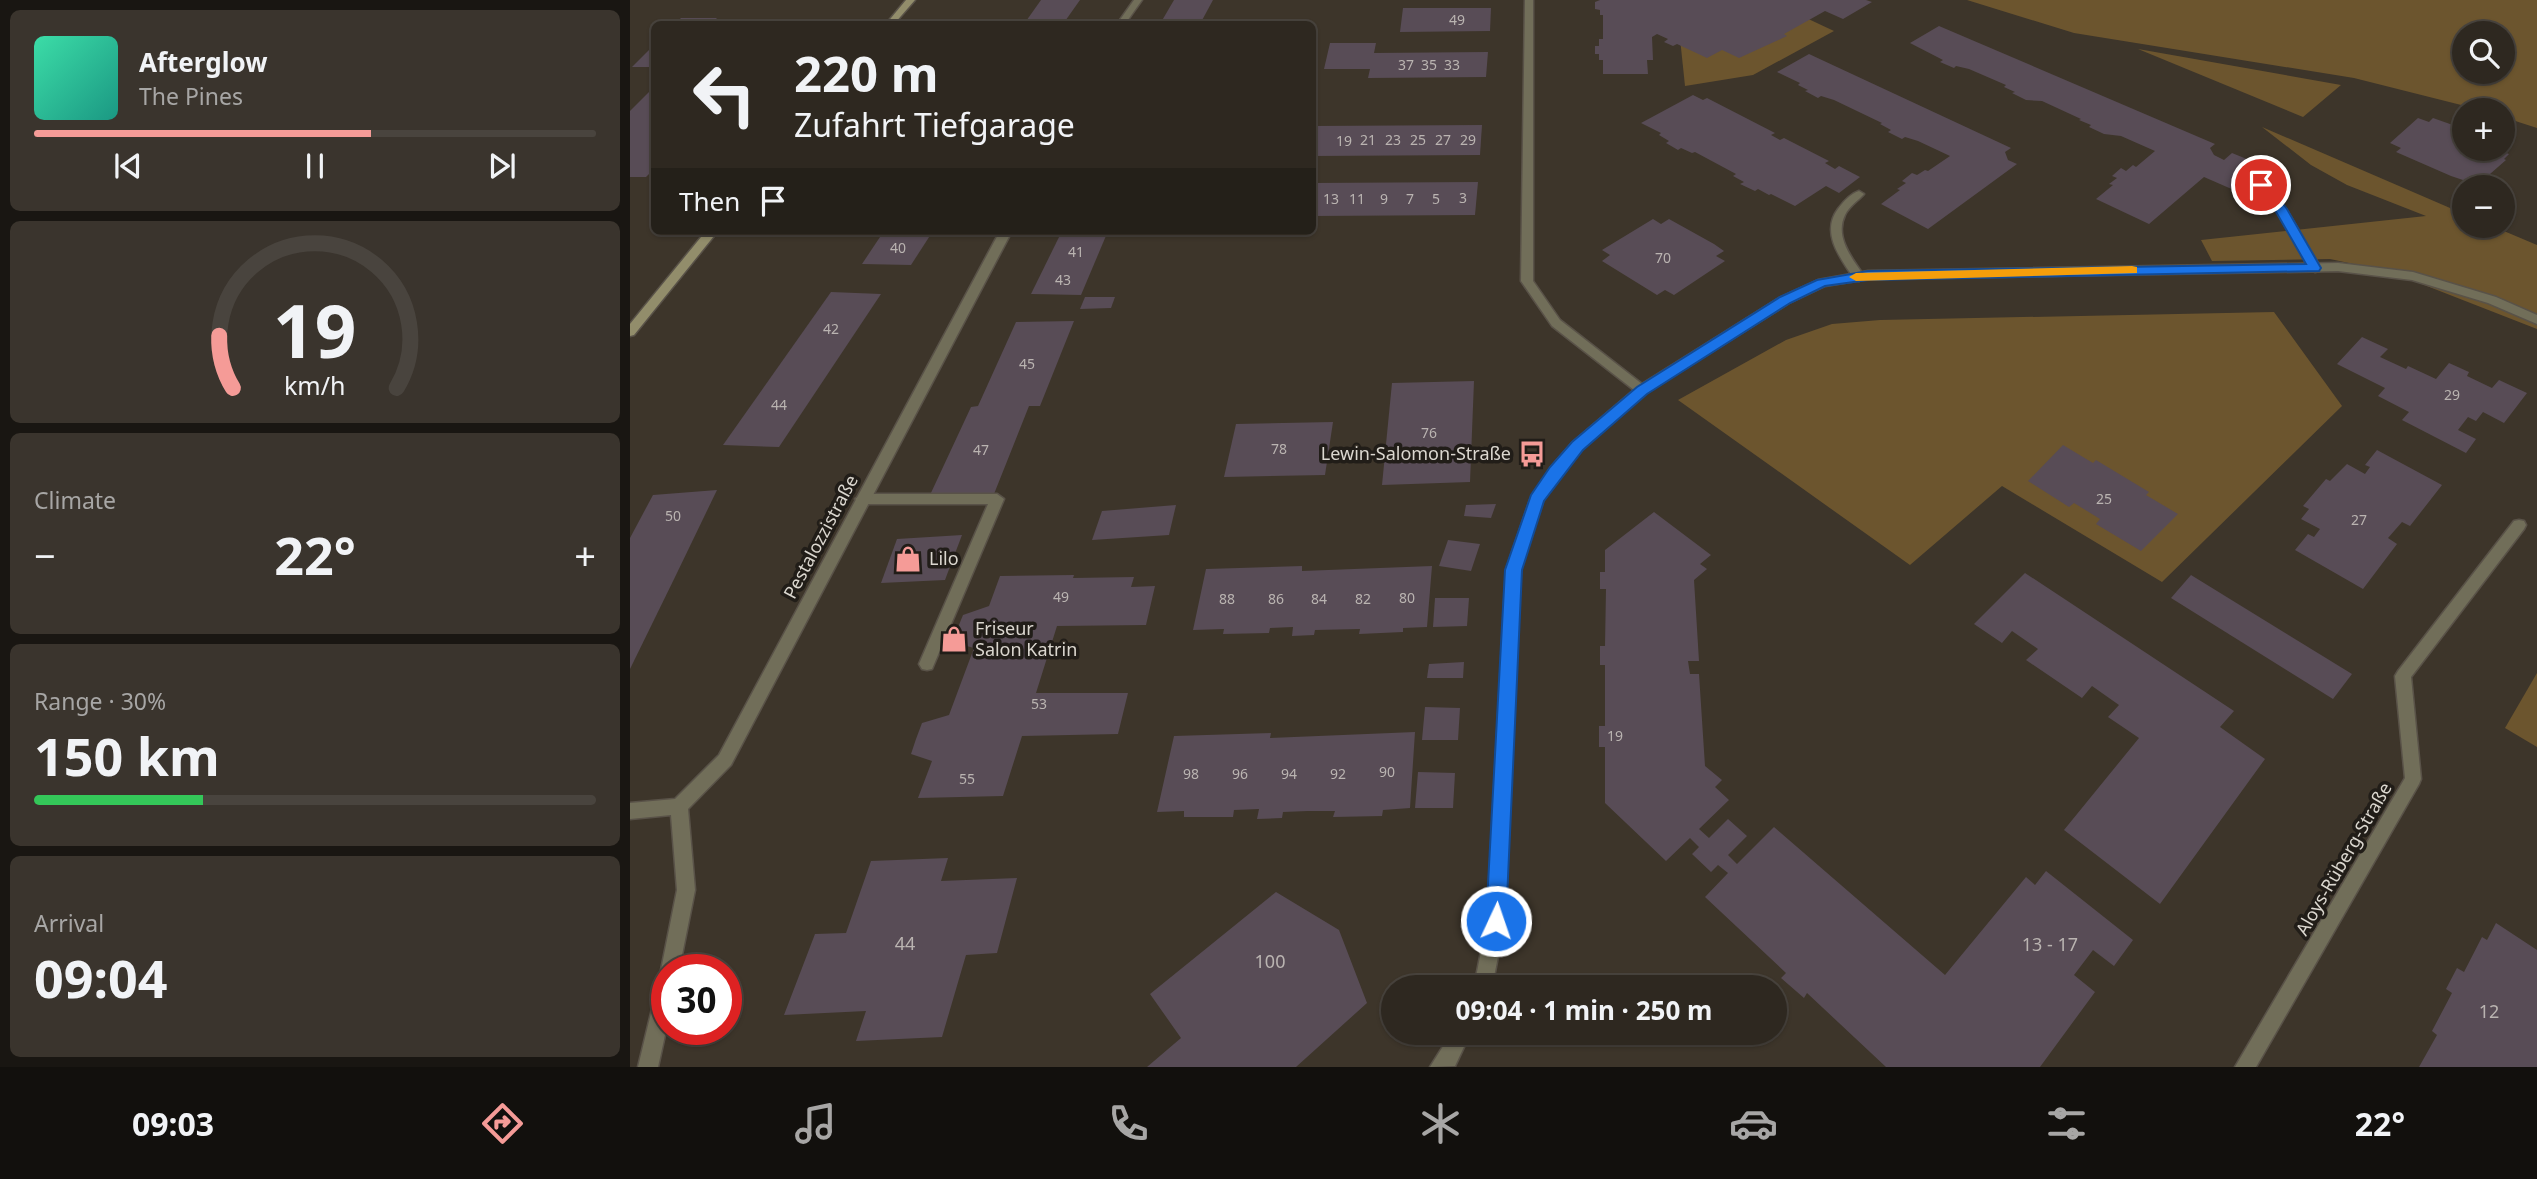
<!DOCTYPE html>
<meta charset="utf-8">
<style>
body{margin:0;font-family:"Noto Sans",sans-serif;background:#3a342d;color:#f1f3f6;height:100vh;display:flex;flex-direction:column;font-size:26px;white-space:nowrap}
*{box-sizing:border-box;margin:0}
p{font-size:23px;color:#a7a6a5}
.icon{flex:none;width:38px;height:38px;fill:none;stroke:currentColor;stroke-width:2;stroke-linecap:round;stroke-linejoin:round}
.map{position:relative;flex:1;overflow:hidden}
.details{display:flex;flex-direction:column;gap:10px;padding:10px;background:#191612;width:630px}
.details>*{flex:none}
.hud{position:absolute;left:21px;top:21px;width:665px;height:214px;border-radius:10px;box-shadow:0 2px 5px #0004,0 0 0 2px #49443e;background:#2e2820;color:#f1f3f6;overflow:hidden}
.buttons{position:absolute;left:1822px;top:21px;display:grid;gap:14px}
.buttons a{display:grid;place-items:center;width:63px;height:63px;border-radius:50%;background:#2e2820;box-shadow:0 2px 5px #0004,0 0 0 2px #49443e;font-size:35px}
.speed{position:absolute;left:21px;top:954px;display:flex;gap:14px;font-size:35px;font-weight:700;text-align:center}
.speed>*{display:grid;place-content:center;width:91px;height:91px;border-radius:50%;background:#2e2820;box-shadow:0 2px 5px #0004,0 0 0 2px #49443e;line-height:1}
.speed .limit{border:10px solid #d22;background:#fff;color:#111}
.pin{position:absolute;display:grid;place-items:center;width:60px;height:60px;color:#fff;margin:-30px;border:4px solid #fff;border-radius:50%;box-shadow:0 2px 7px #0007}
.me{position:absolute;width:77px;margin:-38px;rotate:3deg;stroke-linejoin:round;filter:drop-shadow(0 0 5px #0008)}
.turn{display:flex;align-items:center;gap:24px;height:147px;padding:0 28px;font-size:32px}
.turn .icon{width:91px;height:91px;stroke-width:2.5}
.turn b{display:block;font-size:49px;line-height:60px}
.then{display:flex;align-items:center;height:66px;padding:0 28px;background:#0003;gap:14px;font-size:26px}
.big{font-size:52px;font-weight:700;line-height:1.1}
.details .widget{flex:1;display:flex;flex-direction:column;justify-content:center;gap:10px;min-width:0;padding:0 24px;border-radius:10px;background:#3a342d}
.details .dial{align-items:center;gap:0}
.dial svg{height:182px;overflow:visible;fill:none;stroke:#49443e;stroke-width:7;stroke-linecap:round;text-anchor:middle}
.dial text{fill:#f1f3f6;stroke:none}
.song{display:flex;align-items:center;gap:21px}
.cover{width:84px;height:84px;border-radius:10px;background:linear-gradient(135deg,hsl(160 70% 55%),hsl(170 70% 35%))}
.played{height:7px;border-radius:4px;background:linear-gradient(90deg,#f59b97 60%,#49443e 60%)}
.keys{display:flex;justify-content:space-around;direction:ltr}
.heat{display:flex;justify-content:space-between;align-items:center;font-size:38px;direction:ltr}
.charge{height:10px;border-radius:5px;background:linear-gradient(90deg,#34c759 30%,#49443e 0)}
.trip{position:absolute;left:751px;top:975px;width:406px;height:70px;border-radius:35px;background:#2e2820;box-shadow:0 2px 5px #0004,0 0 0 2px #49443e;font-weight:700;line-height:70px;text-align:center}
.dock{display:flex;height:112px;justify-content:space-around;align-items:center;background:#12100d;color:#a7a6a5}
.dock .icon{width:49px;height:49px}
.dock .current{color:#f59b97}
.dock b{font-size:32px;color:#f1f3f6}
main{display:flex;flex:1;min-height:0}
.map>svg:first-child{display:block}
.green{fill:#6c552e;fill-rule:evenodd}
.building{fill:#584c56}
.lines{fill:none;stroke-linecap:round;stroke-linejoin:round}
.service-casing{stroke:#595248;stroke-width:3}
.minor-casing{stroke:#595248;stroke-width:3}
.secondary-casing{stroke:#595248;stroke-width:3}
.service{fill:#716e59;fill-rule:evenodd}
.minor{fill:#716e59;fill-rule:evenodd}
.secondary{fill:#928d6b;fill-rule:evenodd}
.route{fill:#1a73e8;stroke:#114b97;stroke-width:2}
.slow{fill:#f59e0b}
.labels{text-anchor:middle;stroke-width:7;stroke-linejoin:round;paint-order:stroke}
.number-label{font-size:14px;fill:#bab4b1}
.poi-label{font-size:18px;fill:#dbd7cf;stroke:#211d18;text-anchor:start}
.street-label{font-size:18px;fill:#dbd7cf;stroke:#211d18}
.near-number-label{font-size:18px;fill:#bab4b1}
</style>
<main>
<section class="details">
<div class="widget">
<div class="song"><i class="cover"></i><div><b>Afterglow</b><p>The Pines</p></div></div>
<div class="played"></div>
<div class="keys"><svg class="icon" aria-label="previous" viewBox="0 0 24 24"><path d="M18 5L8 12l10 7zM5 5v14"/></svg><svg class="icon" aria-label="pause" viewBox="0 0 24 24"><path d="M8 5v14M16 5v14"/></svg><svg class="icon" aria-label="next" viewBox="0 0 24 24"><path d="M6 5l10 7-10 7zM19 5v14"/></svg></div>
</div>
<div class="widget dial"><svg viewBox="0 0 100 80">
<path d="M14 69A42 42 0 1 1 86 69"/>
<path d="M14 69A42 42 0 0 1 8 46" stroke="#f59b97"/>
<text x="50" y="56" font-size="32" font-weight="700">19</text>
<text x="50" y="72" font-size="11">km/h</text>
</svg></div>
<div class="widget"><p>Climate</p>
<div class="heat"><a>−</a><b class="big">22°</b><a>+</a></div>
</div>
<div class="widget"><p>Range · 30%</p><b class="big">150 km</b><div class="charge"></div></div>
<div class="widget"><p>Arrival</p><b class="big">09:04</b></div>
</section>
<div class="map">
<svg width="1907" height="1067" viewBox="0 0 1907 1067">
<rect width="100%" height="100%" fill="#3d352a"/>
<g class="green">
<path d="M 1046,0 L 1138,0 L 1204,31 L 1123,75 L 1055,86 Z"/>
<path d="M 1337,0 L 1907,0 L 1907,128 L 1873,117 L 1872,110 L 1851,110 L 1724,78 L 1444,33 ZM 1834,33 L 1872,33 L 1872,72 L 1834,72 Z"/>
<path d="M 1508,49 L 1711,85 L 1673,117 Z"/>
<path d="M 1632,127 L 1834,214 L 1834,226 L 1862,226 L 1907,245 L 1907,329 L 1761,272 L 1700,259 L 1582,261 L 1571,240 L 1796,216 L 1717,185 L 1681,165 Z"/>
<path d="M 1644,312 L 1712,406 L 1532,582 L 1372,486 L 1280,565 L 1048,400 L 1156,340 L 1202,324 L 1250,320 Z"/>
<path d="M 1907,673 L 1907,747 L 1875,728 Z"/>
</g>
<g class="building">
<path d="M 411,0 L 450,0 L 433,24 L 394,24 Z"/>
<path d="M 544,0 L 583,0 L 570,24 L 530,24 Z"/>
<path d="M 970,0 L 1236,0 L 1242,2 L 1213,19 L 1195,11 L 1154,34 L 1157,36 L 1109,58 L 1092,50 L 1077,58 L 1047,44 L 1043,46 L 1034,42 L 1038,39 L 1027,34 L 1022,37 L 1023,60 L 1017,60 L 1018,74 L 973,74 L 973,60 L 969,60 L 969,54 L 965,54 L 965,46 L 969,46 L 969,39 L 973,39 L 973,15 L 970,15 L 970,10 L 965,9 L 965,2 Z"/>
<path d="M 773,8 L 861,8 L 860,31 L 770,32 Z"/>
<path d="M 51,18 L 87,18 L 81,24 L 45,24 Z"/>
<path d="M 1309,26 L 1585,144 L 1580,148 L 1584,155 L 1594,160 L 1602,153 L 1641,169 L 1613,194 L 1574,177 L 1519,224 L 1466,199 L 1483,185 L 1479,184 L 1487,178 L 1482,176 L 1491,168 L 1496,171 L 1503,165 L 1506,167 L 1525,151 L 1491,136 L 1474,134 L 1459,127 L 1461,125 L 1449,120 L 1451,119 L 1412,101 L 1396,100 L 1382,93 L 1385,92 L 1374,87 L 1376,85 L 1339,69 L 1326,66 L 1324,68 L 1310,62 L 1313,60 L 1280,43 Z"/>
<path d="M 700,43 L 746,43 L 744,53 L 858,52 L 856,77 L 738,78 L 740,69 L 694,69 Z"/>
<path d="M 24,45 L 24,67 L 2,67 Z"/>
<path d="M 1179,54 L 1381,148 L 1375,152 L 1378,160 L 1387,164 L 1298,229 L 1251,204 L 1270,190 L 1267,189 L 1276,183 L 1272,181 L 1282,173 L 1287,175 L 1295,170 L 1298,171 L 1320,156 L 1288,141 L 1275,137 L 1272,139 L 1258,132 L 1261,130 L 1250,124 L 1252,123 L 1204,100 L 1191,96 L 1188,98 L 1175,91 L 1178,90 L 1168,85 L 1170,83 L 1147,72 Z"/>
<path d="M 24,87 L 24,169 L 16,177 L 0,177 L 0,111 Z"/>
<path d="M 1063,95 L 1073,100 L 1077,98 L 1145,133 L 1141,135 L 1150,140 L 1154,138 L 1199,161 L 1195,163 L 1205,169 L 1209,166 L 1230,177 L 1209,193 L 1196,186 L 1165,206 L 1141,194 L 1139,195 L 1128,189 L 1125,191 L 1110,184 L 1114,182 L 1103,176 L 1106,174 L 1065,152 L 1062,153 L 1051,148 L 1048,150 L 1036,143 L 1039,141 L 1029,135 L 1031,133 L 1011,123 Z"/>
<path d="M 1788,118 L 1799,122 L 1803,118 L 1834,129 L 1834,149 L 1866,149 L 1879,154 L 1874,159 L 1876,160 L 1852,181 L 1840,176 L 1836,181 L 1821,176 L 1766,152 L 1771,148 L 1760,143 Z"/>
<path d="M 852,125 L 850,155 L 682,156 L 682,126 Z"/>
<path d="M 848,182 L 845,215 L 682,216 L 682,183 Z"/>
<path d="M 1023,219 L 1031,224 L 1039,219 L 1084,244 L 1094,251 L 1086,256 L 1095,261 L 1044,295 L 1035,290 L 1027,295 L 972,261 L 980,255 L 972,250 Z"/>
<path d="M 254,231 L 303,231 L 281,265 L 232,264 Z"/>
<path d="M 432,231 L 478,231 L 451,295 L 401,294 Z"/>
<path d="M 201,292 L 251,294 L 149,447 L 93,445 Z"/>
<path d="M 455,297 L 485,297 L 481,308 L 450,309 Z"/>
<path d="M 444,321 L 410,406 L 399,406 L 364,494 L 300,495 L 341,407 L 348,406 L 386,322 Z"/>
<path d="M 1732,337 L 1758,349 L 1750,357 L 1776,369 L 1778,366 L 1806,379 L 1819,363 L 1839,372 L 1837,376 L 1862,388 L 1869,380 L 1897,393 L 1874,423 L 1853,412 L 1846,421 L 1838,417 L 1828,430 L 1846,439 L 1836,453 L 1772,420 L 1779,412 L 1748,396 L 1755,388 L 1707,364 Z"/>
<path d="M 844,381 L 840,482 L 752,485 L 762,383 Z"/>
<path d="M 703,422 L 695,475 L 594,477 L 606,424 Z"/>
<path d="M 1433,445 L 1463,463 L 1466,460 L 1519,492 L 1516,495 L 1548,514 L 1511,551 L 1466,524 L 1470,519 L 1444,503 L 1439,507 L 1398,481 Z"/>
<path d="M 1747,450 L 1812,485 L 1780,526 L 1772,522 L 1758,538 L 1767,544 L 1733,589 L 1665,550 L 1678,534 L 1684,537 L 1690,529 L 1671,519 L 1679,509 L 1673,506 L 1696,479 L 1700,481 L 1717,464 L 1735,474 L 1740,467 L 1735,465 Z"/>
<path d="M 87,490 L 46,575 L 0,669 L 0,538 L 23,495 Z"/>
<path d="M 866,504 L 861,518 L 834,516 L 836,505 Z"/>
<path d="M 546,505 L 539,535 L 462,540 L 472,511 Z"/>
<path d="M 1024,512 L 1081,555 L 1070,564 L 1077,569 L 1064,580 L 1069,661 L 1058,661 L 1060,674 L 1069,674 L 1075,766 L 1092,780 L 1085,787 L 1099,800 L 1069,829 L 1079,838 L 1098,819 L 1117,836 L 1098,855 L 1107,864 L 1144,827 L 1315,975 L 1396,877 L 1405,885 L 1416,871 L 1503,940 L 1484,966 L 1463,950 L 1444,975 L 1465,992 L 1410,1067 L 1256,1067 L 1177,993 L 1174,998 L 1151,978 L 1156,973 L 1075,897 L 1098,873 L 1088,865 L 1081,872 L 1062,854 L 1069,847 L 1060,838 L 1036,861 L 975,803 L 975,747 L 969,747 L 969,726 L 975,726 L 975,665 L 970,665 L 970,646 L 975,646 L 976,589 L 970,589 L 970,572 L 975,572 L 975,550 Z"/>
<path d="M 332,535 L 315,580 L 251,583 L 267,539 Z"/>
<path d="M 818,540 L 850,544 L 841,571 L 809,566 Z"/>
<path d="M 672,566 L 672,571 L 802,566 L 797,627 L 773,628 L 773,632 L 729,634 L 730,629 L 685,630 L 684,635 L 662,636 L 663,627 L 640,628 L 639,633 L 593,634 L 594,629 L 563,630 L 576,569 Z"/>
<path d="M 1395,573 L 1604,711 L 1590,727 L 1635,759 L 1530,904 L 1434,830 L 1509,738 L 1478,717 L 1489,705 L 1462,686 L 1452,698 L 1396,660 L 1408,649 L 1382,631 L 1372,643 L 1344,624 Z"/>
<path d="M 444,575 L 443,578 L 504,577 L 501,587 L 525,586 L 516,625 L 427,626 L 406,693 L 498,693 L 488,734 L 392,736 L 373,796 L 288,798 L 302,761 L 281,754 L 286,739 L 292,723 L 319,715 L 344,648 L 322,642 L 333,615 L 359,606 L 370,576 Z"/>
<path d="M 1561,575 L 1722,674 L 1703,699 L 1541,598 Z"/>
<path d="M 805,598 L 839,598 L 837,626 L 803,627 Z"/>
<path d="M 834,662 L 833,678 L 797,678 L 799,664 Z"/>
<path d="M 795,707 L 830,708 L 828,740 L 792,740 Z"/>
<path d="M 785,732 L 780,808 L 753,810 L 752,816 L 703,817 L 705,811 L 678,811 L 653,812 L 652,818 L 627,819 L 629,809 L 604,810 L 603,817 L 554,817 L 554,811 L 527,812 L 544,736 L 641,733 L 640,738 Z"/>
<path d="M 788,772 L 825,773 L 823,808 L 785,808 Z"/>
<path d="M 318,858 L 311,881 L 387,878 L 367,953 L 336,955 L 312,1037 L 226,1041 L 236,1011 L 154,1015 L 185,934 L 216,933 L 241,861 Z"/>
<path d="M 646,892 L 709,930 L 737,1003 L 666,1067 L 517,1067 L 551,1038 L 520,994 Z"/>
<path d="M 1866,923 L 1907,950 L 1907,1067 L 1789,1067 L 1807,1035 L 1802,1031 L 1822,993 L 1816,989 L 1827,968 L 1834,972 L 1852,937 L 1857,940 Z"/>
</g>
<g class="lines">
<g class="service-casing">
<g id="service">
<path d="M 1631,182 L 1635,183 L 1656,209 L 1691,268 L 1689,271 L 1685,272 L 1679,268 L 1646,210 L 1626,185 Z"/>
<path d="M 1229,191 L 1234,194 C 1228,201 1219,206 1215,215 C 1204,237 1223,260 1235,277 L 1229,281 L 1225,280 C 1211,259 1190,233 1208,209 C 1214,201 1220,194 1229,191 Z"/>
<path d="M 232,494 L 367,494 L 374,499 L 302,669 L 297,670 L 292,669 L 289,664 L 358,504 L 232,504 L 225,499 Z"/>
</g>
</g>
<g class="minor-casing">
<g id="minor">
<path d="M 504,0 L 512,0 L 495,24 L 487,24 Z"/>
<path d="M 895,0 L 903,0 L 903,281 L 930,320 L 1012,384 L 1151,297 L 1188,280 L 1238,271 L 1708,263 L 1783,272 L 1866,297 L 1907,315 L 1907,324 L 1858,303 L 1782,280 L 1708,271 L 1238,279 L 1195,286 L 1159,303 L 1016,393 L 952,449 L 931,475 L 913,501 L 890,570 L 875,921 L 862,987 L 844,987 L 857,921 L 876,570 L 900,500 L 921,467 L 942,443 L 1004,390 L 922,326 L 891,281 Z"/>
<path d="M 370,231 L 382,231 L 101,765 L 58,809 L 65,890 L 49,970 L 37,970 L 37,1026 L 28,1067 L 8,1067 L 28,984 L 33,976 L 31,970 L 47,890 L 41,815 L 0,819 L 0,803 L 45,799 L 89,755 Z"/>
<path d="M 1889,520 L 1894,521 L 1896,525 L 1894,529 L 1781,677 L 1791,779 L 1789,784 L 1626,1067 L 1605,1067 L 1775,778 L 1765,676 L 1768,671 L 1884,521 Z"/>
<path d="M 822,1032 L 841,1032 L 825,1066 L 800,1067 Z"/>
</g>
</g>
<g class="secondary-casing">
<g id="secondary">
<path d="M 276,0 L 285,0 L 264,24 L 256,24 Z"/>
<path d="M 76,231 L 88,231 L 4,335 L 0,336 L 0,324 Z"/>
</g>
</g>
<use href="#service" class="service"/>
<use href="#minor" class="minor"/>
<use href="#secondary" class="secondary"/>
</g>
<path class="route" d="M 1631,181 L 1636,182 L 1657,209 L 1691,268 L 1689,271 L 1238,280 L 1195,286 L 1160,303 L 1017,394 L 953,450 L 914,501 L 892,570 L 876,921 L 873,928 L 866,931 L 859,928 L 856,921 L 875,570 L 901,495 L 920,467 L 942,442 L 1007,387 L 1150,297 L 1187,280 L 1238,271 L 1676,264 L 1645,210 L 1625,185 Z"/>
<path class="slow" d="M 1502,266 L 1507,267 L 1507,273 L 1226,281 L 1219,277 L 1226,273 Z"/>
<defs>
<g id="bus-bare" transform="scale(2.1)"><path d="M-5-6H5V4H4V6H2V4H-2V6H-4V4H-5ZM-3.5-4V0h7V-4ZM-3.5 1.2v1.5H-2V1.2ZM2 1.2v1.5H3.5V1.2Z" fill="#f59b97" stroke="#211d18" stroke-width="2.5" paint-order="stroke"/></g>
<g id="shop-bare" transform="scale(2.1)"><path d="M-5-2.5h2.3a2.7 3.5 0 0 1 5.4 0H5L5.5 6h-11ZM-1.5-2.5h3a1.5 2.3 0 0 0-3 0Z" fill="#f59b97" stroke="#211d18" stroke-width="2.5" paint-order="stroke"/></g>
</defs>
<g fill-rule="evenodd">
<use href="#bus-bare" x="902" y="454"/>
<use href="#shop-bare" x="278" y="559"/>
<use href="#shop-bare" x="324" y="639"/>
</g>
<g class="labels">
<g class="number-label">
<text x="827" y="25">49</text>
<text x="776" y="70">37</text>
<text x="799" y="70">35</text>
<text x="822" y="70">33</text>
<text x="738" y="145">21</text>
<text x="763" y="145">23</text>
<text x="788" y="145">25</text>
<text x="813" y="145">27</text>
<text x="838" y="145">29</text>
<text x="714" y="146">19</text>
<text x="833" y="203">3</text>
<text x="701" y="204">13</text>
<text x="727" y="204">11</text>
<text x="754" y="204">9</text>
<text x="780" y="204">7</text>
<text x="806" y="204">5</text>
<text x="268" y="253">40</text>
<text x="446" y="257">41</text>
<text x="1033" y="263">70</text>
<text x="433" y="285">43</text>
<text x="201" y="334">42</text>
<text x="397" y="369">45</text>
<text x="1822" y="400">29</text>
<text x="149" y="410">44</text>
<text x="799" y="438">76</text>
<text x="649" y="454">78</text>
<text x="351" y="455">47</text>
<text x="1474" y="504">25</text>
<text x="43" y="521">50</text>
<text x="1729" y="525">27</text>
<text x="431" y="602">49</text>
<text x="777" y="603">80</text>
<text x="597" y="604">88</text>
<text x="646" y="604">86</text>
<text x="689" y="604">84</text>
<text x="733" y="604">82</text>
<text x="409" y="709">53</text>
<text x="985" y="741">19</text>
<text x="757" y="777">90</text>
<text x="561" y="779">98</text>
<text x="610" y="779">96</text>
<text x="659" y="779">94</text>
<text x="708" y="779">92</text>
<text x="337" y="784">55</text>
</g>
<g class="poi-label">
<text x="881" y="460" text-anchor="end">Lewin-Salomon-Straße</text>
<text x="299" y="565">Lilo</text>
<text x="345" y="635">Friseur<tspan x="345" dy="21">Salon Katrin</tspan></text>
</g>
<g class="street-label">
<text transform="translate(191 537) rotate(-62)" y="6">Pestalozzistraße</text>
<text transform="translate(1714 859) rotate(-60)" y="6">Aloys-Rüberg-Straße</text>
</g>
<g class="near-number-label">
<text x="275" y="950">44</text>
<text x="1420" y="951">13 - 17</text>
<text x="640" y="968">100</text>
<text x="1859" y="1018">12</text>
</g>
</g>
</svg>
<div class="buttons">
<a><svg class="icon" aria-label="search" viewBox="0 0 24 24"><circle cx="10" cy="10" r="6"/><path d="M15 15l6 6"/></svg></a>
<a>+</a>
<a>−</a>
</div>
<div class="speed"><div class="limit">30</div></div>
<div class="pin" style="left:1631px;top:185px;background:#d93025"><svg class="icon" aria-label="arrive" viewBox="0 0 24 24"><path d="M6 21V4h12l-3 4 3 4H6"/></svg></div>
<svg class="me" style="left:866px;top:921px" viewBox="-20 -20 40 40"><circle r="17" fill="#1a73e8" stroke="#fff" stroke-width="3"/><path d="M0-11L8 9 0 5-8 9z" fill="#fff"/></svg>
<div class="trip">09:04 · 1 min · 250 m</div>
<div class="hud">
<div class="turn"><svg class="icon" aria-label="left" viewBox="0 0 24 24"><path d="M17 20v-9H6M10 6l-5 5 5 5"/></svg><div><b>220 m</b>Zufahrt Tiefgarage</div></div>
<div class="then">Then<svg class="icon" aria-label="arrive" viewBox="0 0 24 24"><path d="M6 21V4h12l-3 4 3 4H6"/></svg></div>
</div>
</div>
</main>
<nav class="dock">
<b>09:03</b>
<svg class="icon current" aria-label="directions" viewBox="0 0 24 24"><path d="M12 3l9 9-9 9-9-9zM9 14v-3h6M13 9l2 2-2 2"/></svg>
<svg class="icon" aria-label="music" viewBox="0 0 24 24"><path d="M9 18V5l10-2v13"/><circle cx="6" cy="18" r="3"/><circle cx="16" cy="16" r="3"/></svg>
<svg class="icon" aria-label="phone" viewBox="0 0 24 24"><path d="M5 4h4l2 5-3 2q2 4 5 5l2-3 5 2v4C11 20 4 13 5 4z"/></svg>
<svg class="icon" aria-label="climate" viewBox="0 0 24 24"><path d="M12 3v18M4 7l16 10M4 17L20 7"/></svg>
<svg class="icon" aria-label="car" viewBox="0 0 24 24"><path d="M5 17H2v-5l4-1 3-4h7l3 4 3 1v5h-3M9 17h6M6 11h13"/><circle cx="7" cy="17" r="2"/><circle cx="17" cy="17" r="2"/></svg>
<svg class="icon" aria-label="filters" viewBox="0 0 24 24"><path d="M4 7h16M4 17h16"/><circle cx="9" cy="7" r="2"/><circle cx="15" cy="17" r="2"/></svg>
<b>22°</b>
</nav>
